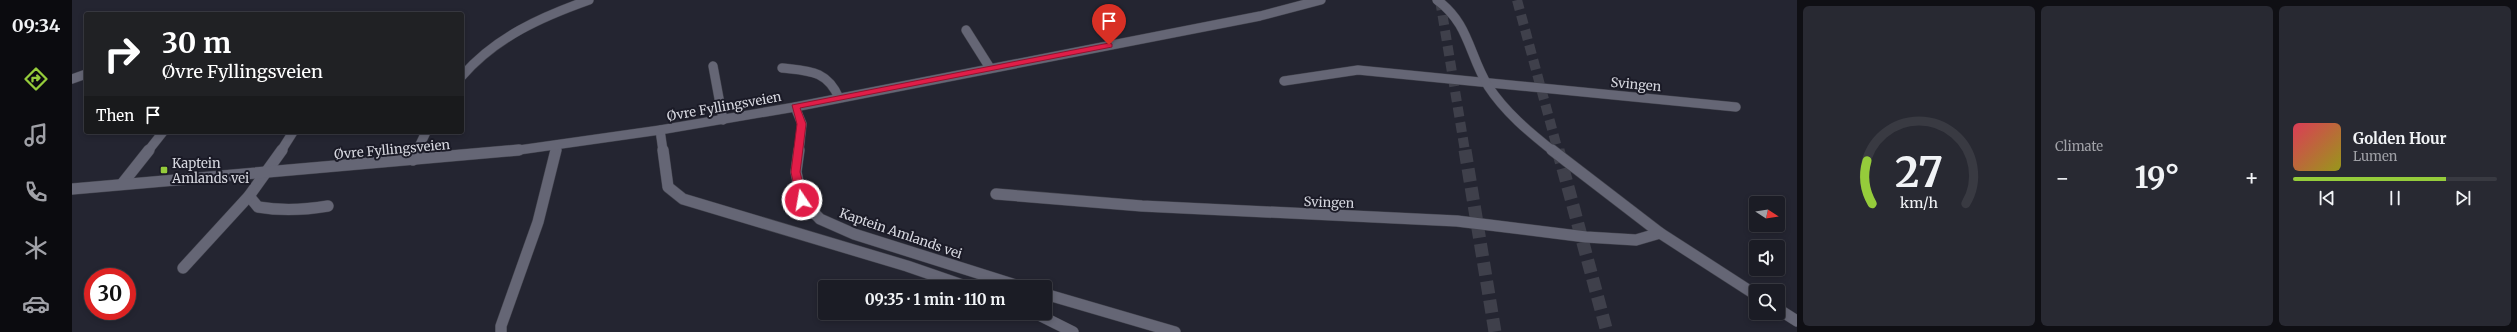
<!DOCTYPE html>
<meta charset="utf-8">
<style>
body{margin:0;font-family:Merriweather,serif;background:#282932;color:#f1f3f6;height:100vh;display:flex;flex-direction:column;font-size:15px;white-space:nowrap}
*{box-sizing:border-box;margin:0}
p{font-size:13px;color:#a0a1a7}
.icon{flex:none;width:22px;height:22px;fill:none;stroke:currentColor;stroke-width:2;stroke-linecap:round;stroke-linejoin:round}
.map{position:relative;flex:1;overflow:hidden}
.sheet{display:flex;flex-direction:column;gap:6px;padding:6px;background:#0f0f14;width:720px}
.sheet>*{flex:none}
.guide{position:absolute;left:12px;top:12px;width:380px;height:122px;border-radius:4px;box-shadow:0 2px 6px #0003,0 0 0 1px #393a42;background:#202124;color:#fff;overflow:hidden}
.needle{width:26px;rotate:102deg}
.buttons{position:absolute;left:1677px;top:196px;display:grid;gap:8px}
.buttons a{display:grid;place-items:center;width:36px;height:36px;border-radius:4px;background:#1b1c25;box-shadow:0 2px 6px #0003,0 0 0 1px #393a42;font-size:20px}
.speed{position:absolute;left:12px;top:268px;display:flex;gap:8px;font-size:20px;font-weight:700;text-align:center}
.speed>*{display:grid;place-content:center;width:52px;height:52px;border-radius:50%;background:#1b1c25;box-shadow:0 2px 6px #0003,0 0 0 1px #393a42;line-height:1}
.speed .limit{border:6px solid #d22;background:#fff;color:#111}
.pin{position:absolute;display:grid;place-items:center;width:34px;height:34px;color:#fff;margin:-41px -17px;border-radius:50% 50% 50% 0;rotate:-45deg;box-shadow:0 0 4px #0007}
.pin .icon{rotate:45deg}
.me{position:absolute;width:44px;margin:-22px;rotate:348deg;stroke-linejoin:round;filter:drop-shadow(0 0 3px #0008)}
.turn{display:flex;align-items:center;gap:14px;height:84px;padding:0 12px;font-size:18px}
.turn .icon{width:52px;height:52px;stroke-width:2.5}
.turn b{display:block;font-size:28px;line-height:34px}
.then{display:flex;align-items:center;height:38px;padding:0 12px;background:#0003;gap:8px;font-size:15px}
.big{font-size:30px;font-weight:700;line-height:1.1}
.sheet .tile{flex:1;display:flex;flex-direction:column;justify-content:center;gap:6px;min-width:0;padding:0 14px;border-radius:6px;background:#282932}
.sheet .dial{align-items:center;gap:0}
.dial svg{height:104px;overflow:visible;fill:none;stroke:#393a42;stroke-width:7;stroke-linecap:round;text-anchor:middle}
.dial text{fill:#f1f3f6;stroke:none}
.song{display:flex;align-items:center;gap:12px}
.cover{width:48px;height:48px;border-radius:6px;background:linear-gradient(135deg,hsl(350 70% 55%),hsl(60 70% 35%))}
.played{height:4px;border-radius:2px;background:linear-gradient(90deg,#95cc3b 75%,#393a42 75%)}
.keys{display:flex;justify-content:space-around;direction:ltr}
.heat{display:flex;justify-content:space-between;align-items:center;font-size:22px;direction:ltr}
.sheet .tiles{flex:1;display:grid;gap:6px;grid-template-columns:repeat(3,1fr)}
.trip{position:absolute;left:746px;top:280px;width:234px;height:40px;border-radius:4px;background:#1b1c25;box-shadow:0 2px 6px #0003,0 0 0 1px #393a42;font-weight:700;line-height:40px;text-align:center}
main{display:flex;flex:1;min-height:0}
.menu{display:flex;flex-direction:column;width:72px;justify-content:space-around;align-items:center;background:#0b0b0f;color:#a0a1a7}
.menu .icon{width:28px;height:28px}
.menu .active{color:#95cc3b}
.menu b{font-size:18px;color:#f1f3f6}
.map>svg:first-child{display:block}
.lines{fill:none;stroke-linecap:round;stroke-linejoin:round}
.highway-tunnel-far1{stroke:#3f404b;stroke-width:10;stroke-dasharray:10 5.5;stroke-linecap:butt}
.highway-tunnel{stroke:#3f404b;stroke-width:13;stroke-dasharray:13 6;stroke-linecap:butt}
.lane-far1-casing{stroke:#41424c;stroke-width:10}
.lane-casing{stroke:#41424c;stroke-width:12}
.street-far1-casing{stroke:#41424c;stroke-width:10}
.street-casing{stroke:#41424c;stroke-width:12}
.secondary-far1-casing{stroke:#41424c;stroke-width:10}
.secondary-casing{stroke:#41424c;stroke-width:12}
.lane-far1{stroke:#656675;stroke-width:9}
.lane{stroke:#656675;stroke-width:11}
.street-far1{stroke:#656675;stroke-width:9}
.street{stroke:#656675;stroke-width:11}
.secondary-far1{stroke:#656675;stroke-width:9}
.secondary{stroke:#656675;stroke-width:11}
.route{fill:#e11d48;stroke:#92132f}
.poi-dot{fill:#95cc3b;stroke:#1b1b27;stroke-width:1.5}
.labels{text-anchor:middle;stroke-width:4;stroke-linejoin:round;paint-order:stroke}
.street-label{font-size:13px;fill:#d6d7df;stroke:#1b1b27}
.poi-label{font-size:13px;fill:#d6d7df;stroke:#1b1b27;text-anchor:start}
</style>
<main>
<nav class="menu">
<b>09:34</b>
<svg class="icon active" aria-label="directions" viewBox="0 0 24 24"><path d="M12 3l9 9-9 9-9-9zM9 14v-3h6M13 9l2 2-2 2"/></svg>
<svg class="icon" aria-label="music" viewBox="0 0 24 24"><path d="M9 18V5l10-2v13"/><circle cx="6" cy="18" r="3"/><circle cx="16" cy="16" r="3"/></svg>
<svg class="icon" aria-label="phone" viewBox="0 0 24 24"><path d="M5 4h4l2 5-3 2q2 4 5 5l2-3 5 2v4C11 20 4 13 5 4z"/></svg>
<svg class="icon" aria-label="climate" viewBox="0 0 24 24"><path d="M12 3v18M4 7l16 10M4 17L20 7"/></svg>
<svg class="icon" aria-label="car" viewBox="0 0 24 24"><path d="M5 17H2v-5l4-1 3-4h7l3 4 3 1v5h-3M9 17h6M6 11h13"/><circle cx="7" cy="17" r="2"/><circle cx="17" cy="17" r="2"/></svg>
</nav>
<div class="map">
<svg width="1725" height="332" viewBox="0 0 1725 332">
<rect width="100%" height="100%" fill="#242531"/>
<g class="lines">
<g class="highway-tunnel-far1">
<path d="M 1368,0 L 1393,151"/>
<path d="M 1445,0 L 1486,151"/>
</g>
<g class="highway-tunnel">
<path d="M 1393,150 L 1423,332"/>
<path d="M 1486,150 L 1535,332"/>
</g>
<g class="lane-far1-casing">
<g id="lane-far1">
<path d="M 894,30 L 918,68"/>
<path d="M 641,66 L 651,120"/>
<path d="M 710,68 C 737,71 755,70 767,98"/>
<path d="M 0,79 L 14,74"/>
<path d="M 76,151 L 91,132"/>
<path d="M 209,151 L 221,132"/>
<path d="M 484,151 L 485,145"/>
</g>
</g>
<g class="lane-casing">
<g id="lane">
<path d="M 50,184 L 77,150"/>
<path d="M 177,196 L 186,207 C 210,211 232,210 256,206"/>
<path d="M 111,268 L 177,196 L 210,150"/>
<path d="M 429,332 L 429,326 L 466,222 L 484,150"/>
</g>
</g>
<g class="street-far1-casing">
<g id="street-far1">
<path d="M 390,76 C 424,37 469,17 517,0"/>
<path d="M 1212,81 L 1286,70 L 1664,107"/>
<path d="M 723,107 L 730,124 L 727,151"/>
<path d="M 588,130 L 591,151"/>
<path d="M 345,151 L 354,132"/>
</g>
</g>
<g class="street-casing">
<g id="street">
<path d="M 591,150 L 596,187 L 611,199 L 835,266 L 896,287"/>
<path d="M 727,150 L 724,172 L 730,200 L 748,219 L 782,234 L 950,287"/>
<path d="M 341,160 L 346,150"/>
<path d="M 924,194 L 1070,206 L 1385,221 L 1514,237 L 1564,240 L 1588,233"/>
<path d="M 973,294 L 1103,332"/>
<path d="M 963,313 L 1001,332"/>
</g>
</g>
<g class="secondary-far1-casing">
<g id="secondary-far1">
<path d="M 1365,0 C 1397,23 1397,55 1416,86 C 1433,112 1457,132 1481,151"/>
<path d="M 440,151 L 588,130 L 723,107 L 1188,16 L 1249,0"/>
</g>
</g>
<g class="secondary-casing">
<g id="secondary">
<path d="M 1480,150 L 1588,233 L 1684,295"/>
<path d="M 0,189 L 447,150"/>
<path d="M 1706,309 L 1725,321"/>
</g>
</g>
<use href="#lane-far1" class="lane-far1"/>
<use href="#lane" class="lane"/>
<use href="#street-far1" class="street-far1"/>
<use href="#street" class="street"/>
<use href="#secondary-far1" class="secondary-far1"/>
<use href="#secondary" class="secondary"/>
</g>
<path class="route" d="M 1037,43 L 1040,44 L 1040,47 L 728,108 L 734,124 L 728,172 L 735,200 L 730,203 L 725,200 L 719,172 L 725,124 L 720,105 Z"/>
<rect class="poi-dot" x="88" y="166" width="8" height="8" rx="2"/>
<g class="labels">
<g class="street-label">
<text transform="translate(1564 84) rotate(5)" y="5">Svingen</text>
<text transform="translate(652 106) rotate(-10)" y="5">Øvre Fyllingsveien</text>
<text transform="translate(320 149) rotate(-5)" y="5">Øvre Fyllingsveien</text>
<text transform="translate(1257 202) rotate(2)" y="5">Svingen</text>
<text transform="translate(829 233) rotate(19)" y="5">Kaptein Amlands vei</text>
</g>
<g class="poi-label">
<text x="100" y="168">Kaptein<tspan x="100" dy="15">Amlands vei</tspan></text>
</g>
</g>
</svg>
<div class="buttons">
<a><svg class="needle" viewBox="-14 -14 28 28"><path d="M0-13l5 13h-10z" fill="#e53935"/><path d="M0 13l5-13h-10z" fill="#a0a1a7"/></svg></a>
<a><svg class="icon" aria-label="sound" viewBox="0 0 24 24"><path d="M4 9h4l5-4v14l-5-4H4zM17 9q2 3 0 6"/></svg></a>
<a><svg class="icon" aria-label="search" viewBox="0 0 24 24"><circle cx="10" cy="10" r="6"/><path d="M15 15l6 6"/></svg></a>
</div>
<div class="speed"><div class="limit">30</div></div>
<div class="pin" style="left:1037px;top:45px;background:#d93025"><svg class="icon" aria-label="arrive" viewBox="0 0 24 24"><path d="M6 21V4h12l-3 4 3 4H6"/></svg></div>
<svg class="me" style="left:730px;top:200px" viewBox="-20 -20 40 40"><circle r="17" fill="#e11d48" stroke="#fff" stroke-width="3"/><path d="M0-11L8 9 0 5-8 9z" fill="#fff"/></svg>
<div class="trip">09:35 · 1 min · 110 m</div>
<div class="guide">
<div class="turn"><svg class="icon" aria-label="right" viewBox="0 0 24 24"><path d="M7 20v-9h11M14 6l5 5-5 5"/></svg><div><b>30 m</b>Øvre Fyllingsveien</div></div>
<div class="then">Then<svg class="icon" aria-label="arrive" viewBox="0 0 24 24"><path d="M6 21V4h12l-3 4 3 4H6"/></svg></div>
</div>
</div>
<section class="sheet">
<div class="tiles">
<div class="tile dial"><svg viewBox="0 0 100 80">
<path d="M14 69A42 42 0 1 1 86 69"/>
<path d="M14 69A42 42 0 0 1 10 36" stroke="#95cc3b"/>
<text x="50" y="56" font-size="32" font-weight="700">27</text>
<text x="50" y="72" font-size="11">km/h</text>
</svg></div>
<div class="tile"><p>Climate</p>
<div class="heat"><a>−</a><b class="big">19°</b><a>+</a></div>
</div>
<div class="tile">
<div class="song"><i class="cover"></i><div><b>Golden Hour</b><p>Lumen</p></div></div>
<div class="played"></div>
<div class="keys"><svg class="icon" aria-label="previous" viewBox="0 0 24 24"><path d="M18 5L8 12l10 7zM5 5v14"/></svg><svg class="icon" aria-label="pause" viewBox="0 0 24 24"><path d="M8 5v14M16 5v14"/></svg><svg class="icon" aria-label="next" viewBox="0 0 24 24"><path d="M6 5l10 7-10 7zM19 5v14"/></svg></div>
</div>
</div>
</section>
</main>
